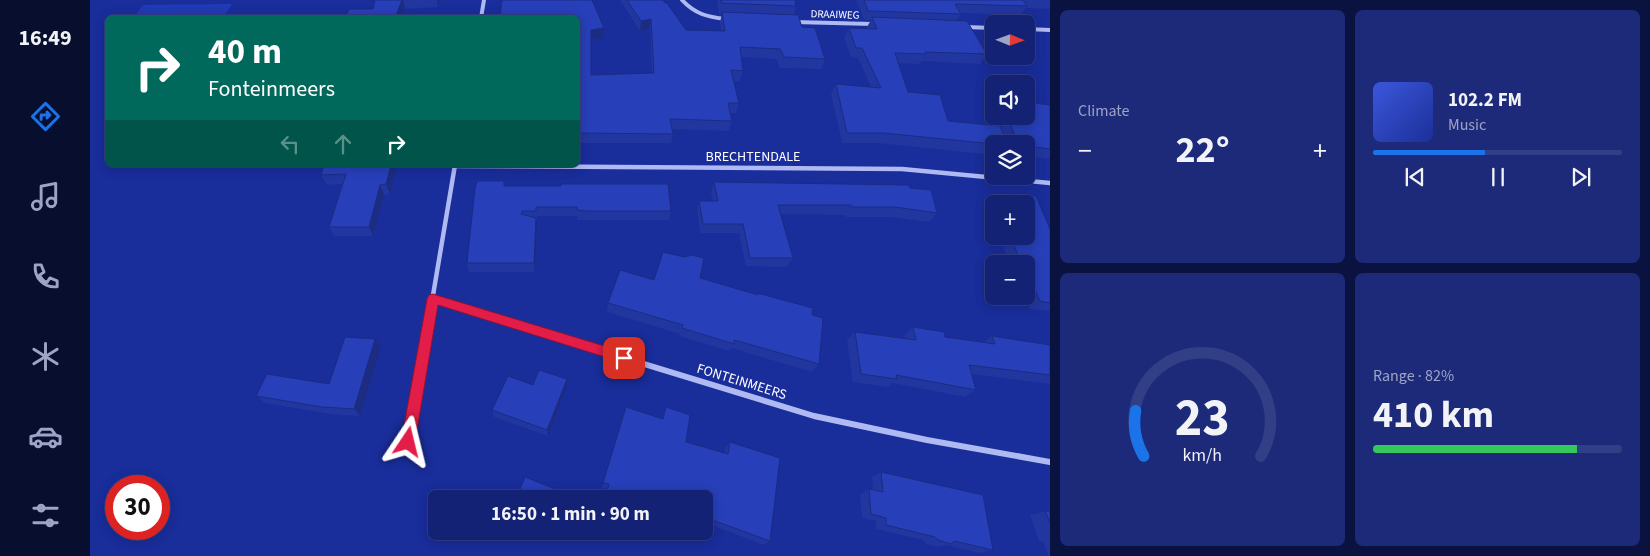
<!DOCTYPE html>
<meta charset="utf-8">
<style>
body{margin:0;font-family:"Source Sans 3",sans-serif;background:#1c2a79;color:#f1f3f6;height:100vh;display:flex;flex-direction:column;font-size:19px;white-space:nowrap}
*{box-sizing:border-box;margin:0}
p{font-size:16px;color:#9da4c5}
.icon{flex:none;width:28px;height:28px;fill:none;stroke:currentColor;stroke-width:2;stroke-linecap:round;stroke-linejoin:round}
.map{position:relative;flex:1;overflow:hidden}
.panel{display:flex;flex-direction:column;gap:10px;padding:10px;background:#0a1340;width:600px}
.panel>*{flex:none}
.banner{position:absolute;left:15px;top:15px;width:475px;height:152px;border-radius:8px;box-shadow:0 2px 12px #0003,0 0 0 1px #323f86;background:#00695c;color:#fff;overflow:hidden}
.needle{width:32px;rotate:91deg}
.fabs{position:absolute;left:895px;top:15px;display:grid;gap:10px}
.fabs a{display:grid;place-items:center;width:50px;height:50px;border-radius:8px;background:#132274;box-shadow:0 2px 12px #0003,0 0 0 1px #323f86;font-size:25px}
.speed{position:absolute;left:15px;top:475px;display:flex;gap:10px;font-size:25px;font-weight:700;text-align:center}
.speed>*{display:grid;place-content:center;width:65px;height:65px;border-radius:50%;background:#132274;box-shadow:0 2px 12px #0003,0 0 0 1px #323f86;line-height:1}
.speed .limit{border:8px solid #d22;background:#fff;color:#111}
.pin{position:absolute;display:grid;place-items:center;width:42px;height:42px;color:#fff;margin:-21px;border-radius:10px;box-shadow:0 2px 8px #0006}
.me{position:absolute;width:55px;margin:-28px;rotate:10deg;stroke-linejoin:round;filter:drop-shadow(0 0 4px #0008)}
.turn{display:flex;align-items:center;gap:18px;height:105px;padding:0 20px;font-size:22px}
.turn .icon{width:65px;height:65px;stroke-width:2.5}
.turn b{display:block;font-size:35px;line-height:42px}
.lanes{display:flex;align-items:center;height:48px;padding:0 20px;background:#0003;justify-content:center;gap:25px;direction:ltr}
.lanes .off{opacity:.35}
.big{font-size:38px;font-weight:700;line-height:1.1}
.panel .card{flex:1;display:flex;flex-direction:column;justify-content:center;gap:8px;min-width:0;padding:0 18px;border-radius:8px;background:#1c2a79}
.panel .dial{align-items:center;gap:0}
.dial svg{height:130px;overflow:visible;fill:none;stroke:#323f86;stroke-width:7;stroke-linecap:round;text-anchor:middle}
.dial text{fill:#f1f3f6;stroke:none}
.song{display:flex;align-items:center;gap:15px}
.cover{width:60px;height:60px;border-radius:8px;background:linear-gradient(135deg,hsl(230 70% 55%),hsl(230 70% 35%))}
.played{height:5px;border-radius:2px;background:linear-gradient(90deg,#1a73e8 45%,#323f86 45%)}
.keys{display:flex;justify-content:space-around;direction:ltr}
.heat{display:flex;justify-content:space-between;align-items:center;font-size:28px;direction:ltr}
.charge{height:8px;border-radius:4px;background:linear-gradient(90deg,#34c759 82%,#323f86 0)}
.panel .tiles{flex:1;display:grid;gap:10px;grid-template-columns:repeat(2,1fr)}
.trip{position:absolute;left:338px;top:490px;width:285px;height:50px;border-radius:8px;background:#132274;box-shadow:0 2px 12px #0003,0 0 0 1px #323f86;font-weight:700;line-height:50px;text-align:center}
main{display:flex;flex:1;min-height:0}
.dock{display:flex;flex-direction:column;width:90px;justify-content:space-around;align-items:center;background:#080e2e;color:#9da4c5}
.dock .icon{width:35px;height:35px}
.dock .current{color:#1a73e8}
.dock b{font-size:22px;color:#f1f3f6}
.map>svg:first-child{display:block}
.green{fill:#213ab5}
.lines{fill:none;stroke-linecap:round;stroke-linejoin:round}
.street-far2{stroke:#afbaf2;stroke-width:4}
.street-far1{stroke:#afbaf2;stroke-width:4.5}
.street{stroke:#afbaf2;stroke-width:6}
.wall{fill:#22369f}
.shaded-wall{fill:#1b2c82}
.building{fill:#273fb9;stroke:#1b2c82}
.route{fill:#e11d48;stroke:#92132f}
.labels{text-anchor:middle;stroke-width:5;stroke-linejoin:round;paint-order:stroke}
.far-street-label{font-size:11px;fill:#fff;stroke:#192d9b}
.street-label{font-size:14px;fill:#fff;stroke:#192d9b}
</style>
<main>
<nav class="dock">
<b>16:49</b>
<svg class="icon current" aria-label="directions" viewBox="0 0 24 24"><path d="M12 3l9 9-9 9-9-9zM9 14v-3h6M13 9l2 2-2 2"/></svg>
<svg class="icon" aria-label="music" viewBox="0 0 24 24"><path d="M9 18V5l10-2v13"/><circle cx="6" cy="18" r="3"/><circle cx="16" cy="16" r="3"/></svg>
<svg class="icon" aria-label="phone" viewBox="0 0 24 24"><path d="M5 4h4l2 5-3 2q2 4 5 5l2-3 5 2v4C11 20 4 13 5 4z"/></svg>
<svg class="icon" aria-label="climate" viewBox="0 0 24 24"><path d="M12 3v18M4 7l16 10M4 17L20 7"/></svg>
<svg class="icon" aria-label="car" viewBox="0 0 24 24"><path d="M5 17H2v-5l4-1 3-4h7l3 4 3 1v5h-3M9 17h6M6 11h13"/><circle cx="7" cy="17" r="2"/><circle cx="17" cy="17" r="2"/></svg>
<svg class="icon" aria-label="filters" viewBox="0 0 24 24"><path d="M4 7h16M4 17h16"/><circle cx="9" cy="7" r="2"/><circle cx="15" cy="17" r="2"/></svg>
</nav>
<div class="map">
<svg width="960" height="556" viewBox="0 0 960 556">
<rect width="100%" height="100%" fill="#192d9b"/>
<path class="green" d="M 142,4 L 134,17 L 44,17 L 53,5 Z"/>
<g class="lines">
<g class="street-far2">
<path d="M 592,0 C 605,14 617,17 636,19"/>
<path d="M 391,18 L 394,0"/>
<path d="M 704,22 L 783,24"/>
<path d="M 874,27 L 904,28"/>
<path d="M 936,29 L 960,30"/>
</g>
<g class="street-far1">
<path d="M 365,166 L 812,169 L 960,183"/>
<path d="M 343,299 L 427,325"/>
<path d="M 338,325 L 365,165"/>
</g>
<g class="street">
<path d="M 423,324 L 724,416 L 837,440 L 960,462"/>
<path d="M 318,442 L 338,324"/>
</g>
</g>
<g class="wall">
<path d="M 285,0 L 349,0 L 348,7 L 315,9 L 312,18 L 255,18 L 283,9 Z"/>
<path d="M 530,0 L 573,0 L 596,30 L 631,31 L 630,22 L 632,14 L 629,14 L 627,0 L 705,0 L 706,6 L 704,14 L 735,59 L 731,69 L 690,68 L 686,59 L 651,57 L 653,71 L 650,81 L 643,81 L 649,103 L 646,113 L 640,113 L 642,121 L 639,131 L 582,129 L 583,134 L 581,143 L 488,143 L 488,18 L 514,28 L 513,38 L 501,40 L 501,75 L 562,73 L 560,29 L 550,31 Z"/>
<path d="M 766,0 L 960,0 L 960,9 L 936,8 L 931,15 L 870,13 L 871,14 L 867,21 L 897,54 L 890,64 L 832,61 L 830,64 L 808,63 L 818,92 L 858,121 L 910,126 L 906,116 L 936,116 L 960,105 L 960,159 L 936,156 L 936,144 L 904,144 L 904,155 L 787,143 L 752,143 L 741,94 L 746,84 L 781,87 L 768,58 L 761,57 L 754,38 L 759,28 L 778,29 L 777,27 L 781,20 L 774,20 Z"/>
<path d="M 234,165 L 307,165 L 300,194 L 294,195 L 283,236 L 244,236 L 239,227 L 252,184 L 237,185 L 231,175 Z"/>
<path d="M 624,182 L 820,188 L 847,213 L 839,222 L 798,217 L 756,217 L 755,215 L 691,214 L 703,258 L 697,267 L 656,266 L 649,233 L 610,233 L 607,211 L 609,201 L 623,201 L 621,192 Z"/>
<path d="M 415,186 L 581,211 L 579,220 L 487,220 L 487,216 L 447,216 L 447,220 L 446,220 L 447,227 L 445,272 L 379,272 L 377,263 Z"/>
<path d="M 914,193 L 946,196 L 960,229 L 960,311 L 940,309 L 935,296 L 936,296 L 936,264 L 919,264 L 911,240 L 914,236 L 936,236 L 936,204 L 907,204 L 906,201 Z"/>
<path d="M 610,278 L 666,295 L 667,293 L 722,315 L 729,364 L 722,372 L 641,348 L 639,351 L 589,336 L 590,334 L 517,312 L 518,303 L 564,280 Z"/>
<path d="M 823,327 L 855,337 L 894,342 L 902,336 L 960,345 L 960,384 L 882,374 L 886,390 L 875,397 L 802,383 L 798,387 L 763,382 L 757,340 L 765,332 L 815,338 L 814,336 Z"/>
<path d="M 285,339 L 291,347 L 270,416 L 240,414 L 175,403 L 166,396 L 239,384 Z"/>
<path d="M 477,386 L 458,436 L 404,417 L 402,410 Z"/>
<path d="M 576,407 L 596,442 L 635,453 L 635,448 L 640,442 L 680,541 L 673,545 L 614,522 L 614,499 L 544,499 L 539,497 L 538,499 L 515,499 L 518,489 L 512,488 L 513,483 L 572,419 Z"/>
<path d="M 791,472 L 903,550 L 889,553 L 856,545 L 848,547 L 836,544 L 833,540 L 786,529 L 786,521 L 772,518 L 770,494 L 779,489 L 783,490 L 782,477 Z"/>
<path d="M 955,511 L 960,511 L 960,556 L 959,556 L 953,542 L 949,541 L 940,515 Z"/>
</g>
<g class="shaded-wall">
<path d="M 312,0 L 313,0 L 315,9 L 312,18 L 305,18 Z"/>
<path d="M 347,0 L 349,0 L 348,7 Z"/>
<path d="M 561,19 L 560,29 L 550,31 L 551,21 Z"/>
<path d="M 514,28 L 513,38 L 500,40 L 501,30 Z"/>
<path d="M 301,165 L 307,165 L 300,194 L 296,184 Z"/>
<path d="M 290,185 L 294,195 L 283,236 L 279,227 Z"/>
<path d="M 446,218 L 447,227 L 445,272 L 444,263 Z"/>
<path d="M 285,339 L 291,347 L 270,416 L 264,409 Z"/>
<path d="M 477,379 L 477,386 L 458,436 L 457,430 Z"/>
</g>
<g class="building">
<path d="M 285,0 L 312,0 L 305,18 L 255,18 L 259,9 L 283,9 Z"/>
<path d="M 412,0 L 502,0 L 514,28 L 501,30 L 501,75 L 564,73 L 561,19 L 551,21 L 537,0 L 573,0 L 575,3 L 577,3 L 596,30 L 635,31 L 632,12 L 708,15 L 712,27 L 725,28 L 735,59 L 694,57 L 690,49 L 650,47 L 653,71 L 641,70 L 649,103 L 638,103 L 642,121 L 580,119 L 583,134 L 488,133 L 488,18 L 410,18 Z"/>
<path d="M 631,0 L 705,0 L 706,6 L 631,3 Z"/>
<path d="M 774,0 L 933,0 L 937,6 L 865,4 L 871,14 L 778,11 Z"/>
<path d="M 782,17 L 877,21 L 897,54 L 835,52 L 836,54 L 805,53 L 818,92 L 850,95 L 858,121 L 910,126 L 918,144 L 904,144 L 793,133 L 757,133 L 746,84 L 791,88 L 772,48 L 766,48 L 759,28 L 787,29 Z"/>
<path d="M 936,102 L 960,105 L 960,149 L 936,146 L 936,144 L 928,144 L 917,116 L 936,116 Z"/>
<path d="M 234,165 L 301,165 L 296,184 L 290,185 L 279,227 L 239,227 L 256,174 L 231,175 Z"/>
<path d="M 387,181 L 414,181 L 414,186 L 471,186 L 471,184 L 578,184 L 581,211 L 497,211 L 487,210 L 487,207 L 446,207 L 446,211 L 432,211 L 431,214 L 446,218 L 444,263 L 377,263 L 385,188 Z"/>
<path d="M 624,182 L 819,185 L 820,188 L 841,190 L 847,213 L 805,207 L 762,207 L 761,205 L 688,205 L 703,258 L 660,258 L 653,224 L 613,224 L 609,201 L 628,201 Z"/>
<path d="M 914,193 L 946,196 L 960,229 L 960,303 L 950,301 L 944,288 L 940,287 L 936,277 L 936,264 L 931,264 L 921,236 L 936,236 L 936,204 L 918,204 Z"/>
<path d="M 573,252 L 594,257 L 602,255 L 614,258 L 610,278 L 668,295 L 667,293 L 723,308 L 722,315 L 733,318 L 729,364 L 644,340 L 644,344 L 592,328 L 593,325 L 518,303 L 530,270 L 564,280 Z"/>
<path d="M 823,327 L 854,332 L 855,337 L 905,344 L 902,336 L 960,345 L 960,375 L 879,365 L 886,390 L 806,375 L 807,379 L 771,374 L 765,332 L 826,340 Z"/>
<path d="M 255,337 L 285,339 L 264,409 L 232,407 L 166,396 L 177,374 L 239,384 Z"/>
<path d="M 449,370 L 477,379 L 457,430 L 402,410 L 418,376 L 443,385 Z"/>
<path d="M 536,407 L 573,419 L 576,407 L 600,415 L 596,442 L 638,454 L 640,442 L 690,458 L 680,541 L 614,517 L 614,499 L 559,499 L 540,492 L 538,499 L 517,499 L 515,498 L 519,484 L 513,483 Z"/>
<path d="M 791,472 L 893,495 L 903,550 L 864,541 L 861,544 L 848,540 L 845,537 L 796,525 L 796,518 L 781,514 L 779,489 L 793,492 Z"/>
<path d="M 435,477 L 465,489 L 464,499 L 426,499 Z"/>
<path d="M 955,511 L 960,511 L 960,523 Z"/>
</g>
<path class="route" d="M 343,294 L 534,352 L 538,354 L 540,358 L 538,362 L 534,363 L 348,305 L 325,442 L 323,447 L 318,449 L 313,447 L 311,442 L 337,299 L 339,295 Z"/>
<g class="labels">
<g class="far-street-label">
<text transform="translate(745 14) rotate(2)" y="4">DRAAIWEG</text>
</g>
<g class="street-label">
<text x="663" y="161">BRECHTENDALE</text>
<text transform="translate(652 381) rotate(17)" y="5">FONTEINMEERS</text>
</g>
</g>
</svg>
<div class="fabs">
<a><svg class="needle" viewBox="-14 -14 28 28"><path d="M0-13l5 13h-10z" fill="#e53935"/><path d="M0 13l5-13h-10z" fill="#9da4c5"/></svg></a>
<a><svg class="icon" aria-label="sound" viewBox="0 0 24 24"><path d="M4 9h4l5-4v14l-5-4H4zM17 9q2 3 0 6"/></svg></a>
<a><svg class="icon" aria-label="layers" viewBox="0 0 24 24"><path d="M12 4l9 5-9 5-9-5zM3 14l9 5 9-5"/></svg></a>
<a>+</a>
<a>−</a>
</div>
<div class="speed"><div class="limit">30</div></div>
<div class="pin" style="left:534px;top:358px;background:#d93025"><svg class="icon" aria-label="arrive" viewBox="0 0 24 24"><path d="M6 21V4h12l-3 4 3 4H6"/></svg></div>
<svg class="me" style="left:318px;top:442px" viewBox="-20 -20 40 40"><path d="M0-17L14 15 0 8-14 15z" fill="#e11d48" stroke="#fff" stroke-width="4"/></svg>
<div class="trip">16:50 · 1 min · 90 m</div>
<div class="banner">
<div class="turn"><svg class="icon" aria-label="right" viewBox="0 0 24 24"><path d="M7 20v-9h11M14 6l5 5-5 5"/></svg><div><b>40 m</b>Fonteinmeers</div></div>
<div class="lanes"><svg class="icon off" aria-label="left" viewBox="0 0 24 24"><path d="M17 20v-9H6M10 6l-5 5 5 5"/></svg><svg class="icon off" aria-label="ahead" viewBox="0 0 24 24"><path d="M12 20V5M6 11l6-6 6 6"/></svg><svg class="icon" aria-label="right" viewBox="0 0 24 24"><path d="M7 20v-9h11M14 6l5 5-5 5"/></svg></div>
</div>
</div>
<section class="panel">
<div class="tiles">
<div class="card"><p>Climate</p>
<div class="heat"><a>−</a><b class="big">22°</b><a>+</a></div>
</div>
<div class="card">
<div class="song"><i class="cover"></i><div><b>102.2 FM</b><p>Music</p></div></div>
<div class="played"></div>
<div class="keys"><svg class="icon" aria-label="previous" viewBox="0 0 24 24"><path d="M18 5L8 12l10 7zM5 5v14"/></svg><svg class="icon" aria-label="pause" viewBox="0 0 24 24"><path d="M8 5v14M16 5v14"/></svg><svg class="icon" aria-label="next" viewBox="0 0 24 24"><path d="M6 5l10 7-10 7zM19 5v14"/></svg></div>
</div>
<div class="card dial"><svg viewBox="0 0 100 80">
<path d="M14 69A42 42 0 1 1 86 69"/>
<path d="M14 69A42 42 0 0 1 9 41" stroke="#1a73e8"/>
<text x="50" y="56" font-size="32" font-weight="700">23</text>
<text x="50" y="72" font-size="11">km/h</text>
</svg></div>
<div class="card"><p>Range · 82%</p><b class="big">410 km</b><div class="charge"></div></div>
</div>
</section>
</main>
